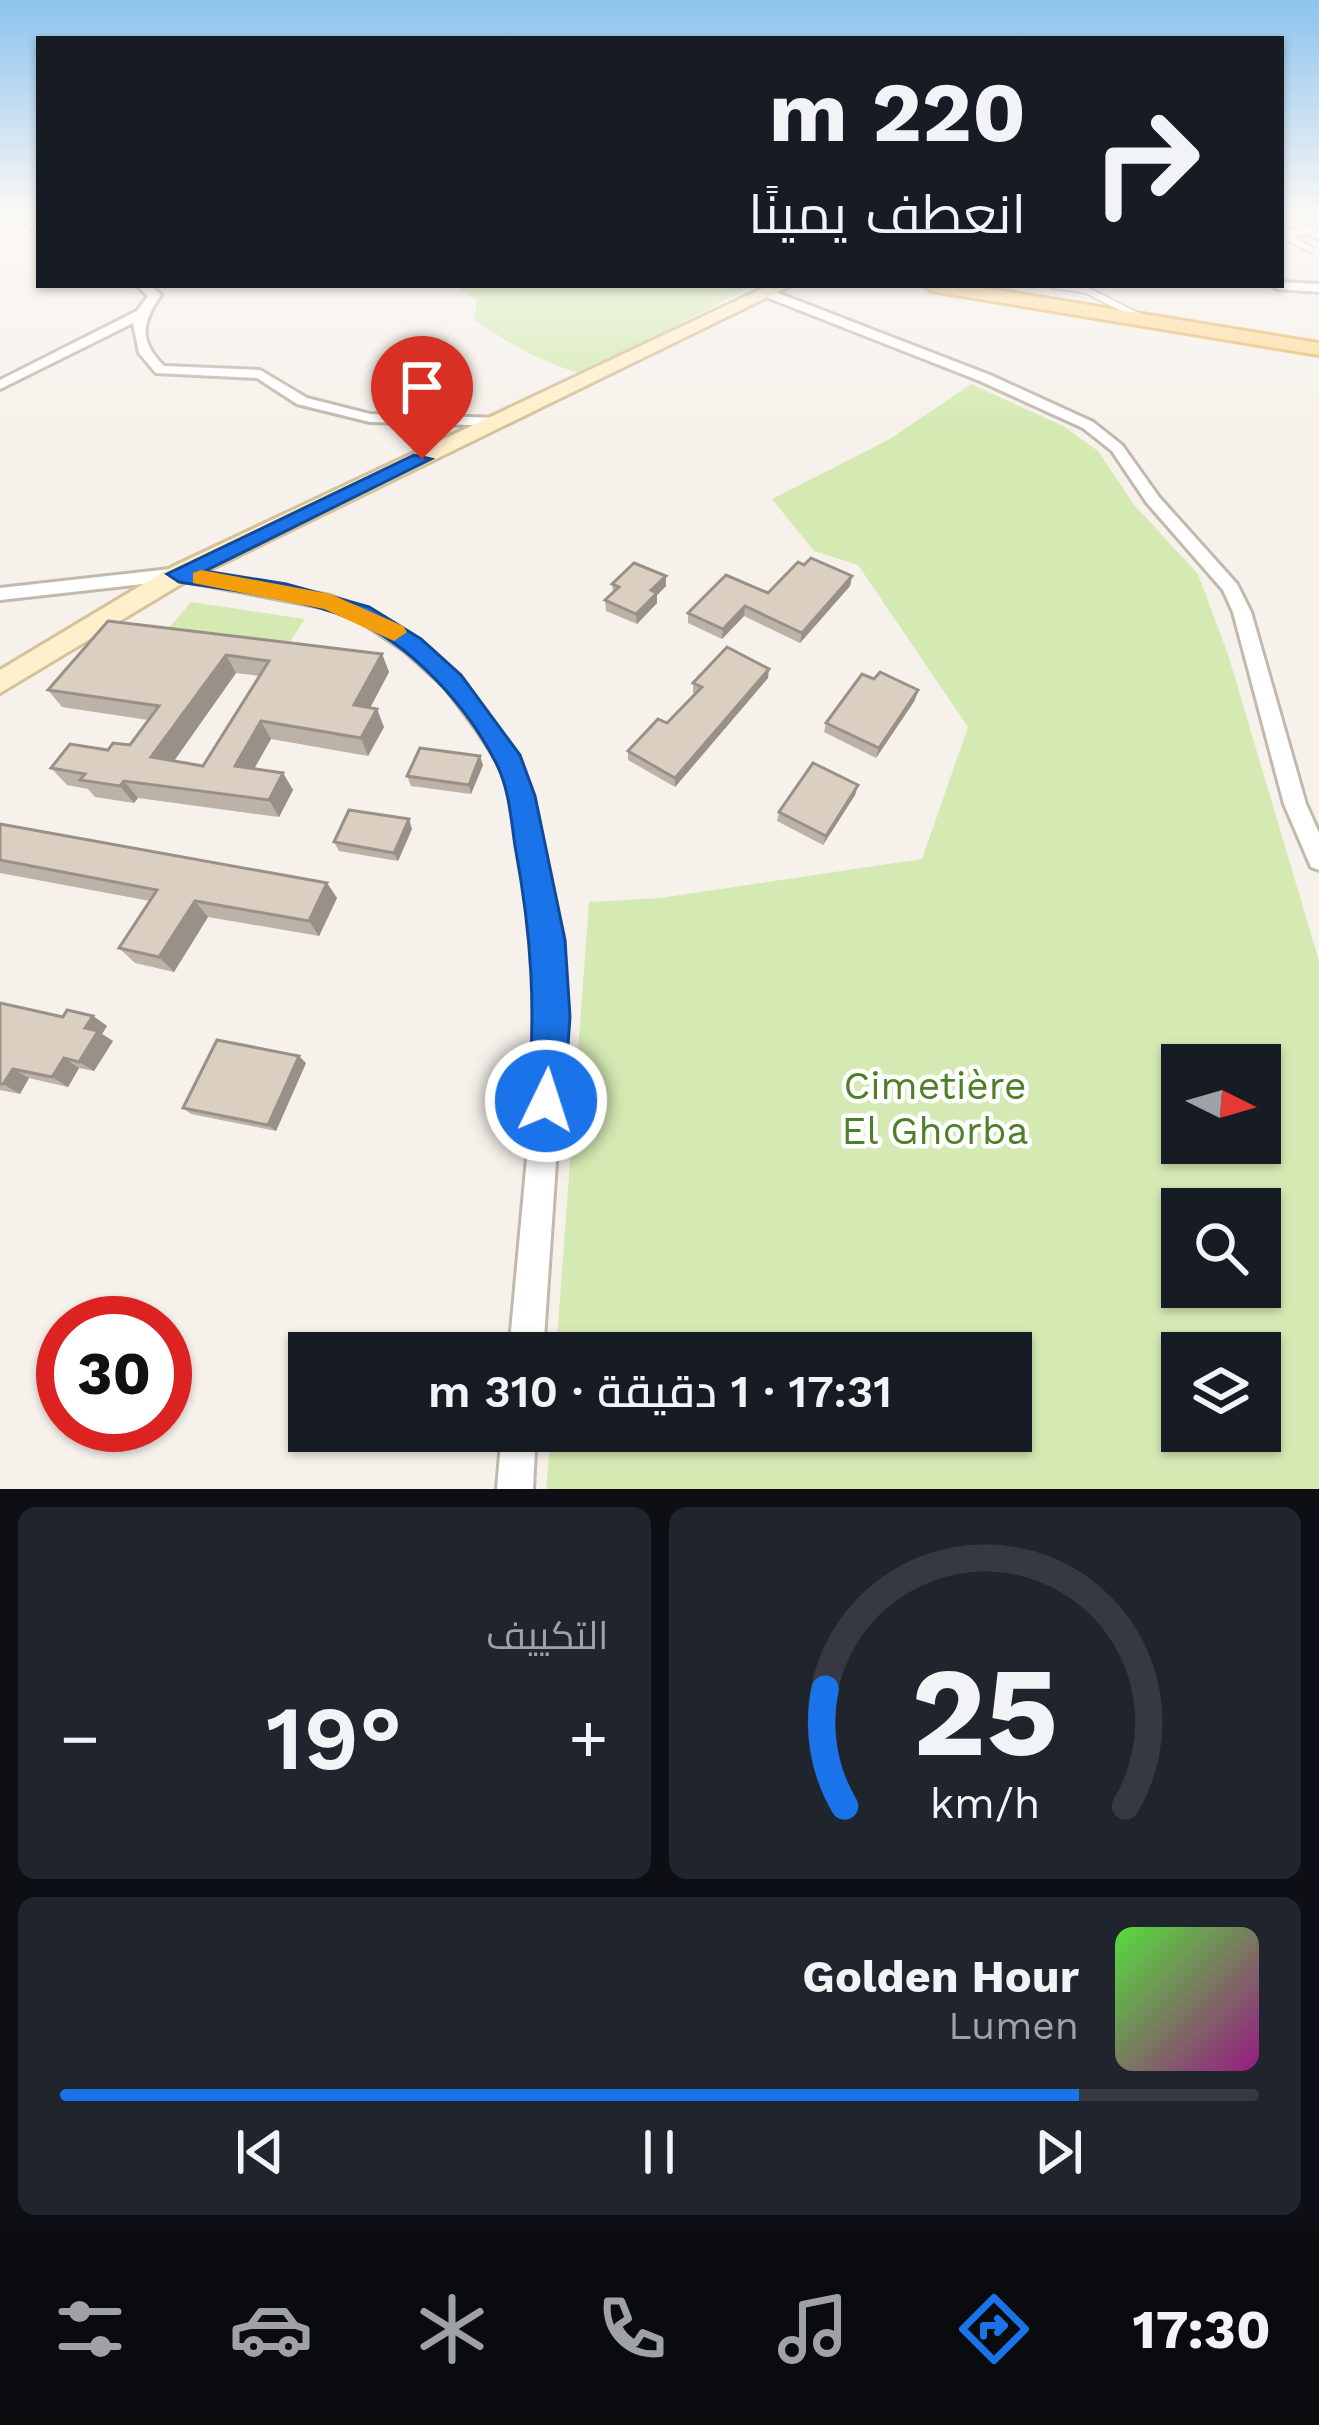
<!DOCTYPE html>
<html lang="ar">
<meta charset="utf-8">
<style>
body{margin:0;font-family:"Work Sans",Cairo,sans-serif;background:#20242c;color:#f1f3f6;direction:rtl;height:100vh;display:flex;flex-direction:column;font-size:45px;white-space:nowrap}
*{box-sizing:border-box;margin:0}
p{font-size:39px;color:#9ea1a6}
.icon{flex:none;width:66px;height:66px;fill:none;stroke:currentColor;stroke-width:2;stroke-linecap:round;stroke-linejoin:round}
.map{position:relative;height:1489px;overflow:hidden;direction:ltr}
.details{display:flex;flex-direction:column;gap:18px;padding:18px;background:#0d0f14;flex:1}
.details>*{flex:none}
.guide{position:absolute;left:36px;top:36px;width:1248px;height:252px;border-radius:0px;box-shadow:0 3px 9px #0004;direction:rtl;background:#171b24;color:#f1f3f6;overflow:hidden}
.needle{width:78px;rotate:95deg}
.buttons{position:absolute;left:1161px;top:1044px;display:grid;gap:24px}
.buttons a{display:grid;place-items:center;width:120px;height:120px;border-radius:0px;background:#171b24;box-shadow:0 3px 9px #0004;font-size:60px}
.speed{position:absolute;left:36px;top:1296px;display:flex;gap:24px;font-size:60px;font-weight:700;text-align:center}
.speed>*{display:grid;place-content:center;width:156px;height:156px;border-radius:50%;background:#171b24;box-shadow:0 3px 9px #0004;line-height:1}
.speed .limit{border:18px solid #d22;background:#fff;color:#111}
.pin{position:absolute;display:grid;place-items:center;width:102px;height:102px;color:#fff;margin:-123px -51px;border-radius:50% 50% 50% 0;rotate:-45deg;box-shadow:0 0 12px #0007}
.pin .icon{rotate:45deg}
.me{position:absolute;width:132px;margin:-66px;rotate:4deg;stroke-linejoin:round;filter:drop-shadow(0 0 9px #0008)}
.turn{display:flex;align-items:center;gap:42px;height:252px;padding:0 60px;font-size:54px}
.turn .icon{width:156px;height:156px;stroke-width:2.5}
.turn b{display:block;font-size:84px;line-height:102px}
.big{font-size:90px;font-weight:600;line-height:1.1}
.details .widget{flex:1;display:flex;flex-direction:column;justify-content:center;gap:18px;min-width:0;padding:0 42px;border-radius:18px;background:#20242c}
.details .dial{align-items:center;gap:0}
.dial svg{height:312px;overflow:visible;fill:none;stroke:#363941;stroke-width:7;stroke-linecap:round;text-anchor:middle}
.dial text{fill:#f1f3f6;stroke:none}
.song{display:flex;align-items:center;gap:36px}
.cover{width:144px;height:144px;border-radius:18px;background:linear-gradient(135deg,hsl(110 70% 55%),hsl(310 70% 35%))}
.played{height:12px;border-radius:6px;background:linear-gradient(90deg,#1a73e8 85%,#363941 85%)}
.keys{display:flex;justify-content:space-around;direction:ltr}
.heat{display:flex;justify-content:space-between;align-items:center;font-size:66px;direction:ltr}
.details .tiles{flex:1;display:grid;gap:18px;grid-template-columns:1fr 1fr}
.widget:last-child{grid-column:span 2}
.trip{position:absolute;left:288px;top:1332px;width:744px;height:120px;border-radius:0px;background:#171b24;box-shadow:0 3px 9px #0004;font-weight:600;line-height:120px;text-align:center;direction:rtl}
.tab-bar{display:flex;height:192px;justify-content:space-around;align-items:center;background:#090b0e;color:#9ea1a6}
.tab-bar .icon{width:84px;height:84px}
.tab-bar .on{color:#1a73e8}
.tab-bar b{font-size:54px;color:#f1f3f6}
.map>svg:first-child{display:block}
.green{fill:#d5eab3;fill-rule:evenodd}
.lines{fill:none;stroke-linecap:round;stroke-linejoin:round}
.service-casing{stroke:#c2b9ad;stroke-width:9}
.minor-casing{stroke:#c2b9ad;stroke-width:6}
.secondary-casing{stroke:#d6c29a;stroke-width:6}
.primary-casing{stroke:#e7b867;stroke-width:6}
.service{stroke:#fff;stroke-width:6}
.minor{fill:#fff;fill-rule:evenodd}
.secondary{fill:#ffefcb;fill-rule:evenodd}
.primary{fill:#ffdb9a;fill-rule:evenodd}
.wall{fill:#bcb2a7;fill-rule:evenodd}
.shaded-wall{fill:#999188}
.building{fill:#dbcfc2;stroke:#999188;stroke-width:3;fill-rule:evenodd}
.route{fill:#1a73e8;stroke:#114b97;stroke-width:3}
.slow{fill:#f59e0b}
.labels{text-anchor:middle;stroke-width:9;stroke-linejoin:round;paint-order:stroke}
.near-park-label{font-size:39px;fill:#4f7f28;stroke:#fff}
</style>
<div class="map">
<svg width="1319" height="1489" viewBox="0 0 1319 1489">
<rect width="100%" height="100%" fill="#f6f1eb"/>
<g class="green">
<path d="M 451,285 L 754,285 L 583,374 C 543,363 509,344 475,320 L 477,300 Z"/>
<path d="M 971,384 L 1063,426 L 1098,451 L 1135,506 L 1198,574 L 1228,654 L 1319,961 L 1319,1489 L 546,1489 L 551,1431 L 1011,1431 L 1011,1353 L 556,1353 L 589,902 L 660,898 L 922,859 L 968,727 L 858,565 L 814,551 L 772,499 L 890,439 ZM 1260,1065 L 1260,1143 L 1182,1143 L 1182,1065 ZM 1260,1209 L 1260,1287 L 1182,1287 L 1182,1209 ZM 1260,1353 L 1260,1431 L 1182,1431 L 1182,1353 Z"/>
<path d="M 191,602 L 305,619 L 282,654 L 163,635 Z"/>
</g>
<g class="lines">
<g class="service-casing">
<g id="service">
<path d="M 1313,214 L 1319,217"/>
<path d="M 1309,231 L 1284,235 L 1310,249"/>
<path d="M 1053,285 L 1086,290 L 1140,317"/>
</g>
</g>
<g class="minor-casing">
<g id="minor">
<path d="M 13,214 L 25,214 L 39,226 L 39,234 Z"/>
<path d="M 1281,214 L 1319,232 L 1319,239 L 1281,221 Z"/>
<path d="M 1281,282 L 1319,284 L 1319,292 L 1277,289 L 1271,285 L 1281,285 Z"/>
<path d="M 136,285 L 150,285 L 161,295 C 142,322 138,341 164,366 L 260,370 L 307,398 L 370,414 L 501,418 L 508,422 L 501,426 L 370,422 L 297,404 L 257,378 L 156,373 L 139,353 L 133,323 L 0,389 L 0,380 L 137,311 L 148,296 Z"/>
<path d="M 765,288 L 990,375 L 1093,422 L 1122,445 L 1159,497 L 1237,584 L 1251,612 L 1306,804 L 1319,833 L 1319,870 L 1311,867 L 1284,804 L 1233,612 L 1223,590 L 1147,503 L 1112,451 L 1083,428 L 980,381 L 761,295 L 759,292 Z"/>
<path d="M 179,568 L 330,596 L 368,609 L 419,641 L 459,677 L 521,763 L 532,796 L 560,939 L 566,1017 L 543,1353 L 509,1353 L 540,1017 L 536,939 L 510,796 L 500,765 L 477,730 L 445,687 L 405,651 L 354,617 L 327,608 L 179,580 L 0,600 L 0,588 Z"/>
<path d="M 502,1431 L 536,1431 L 533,1489 L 497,1489 Z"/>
</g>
</g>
<g class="secondary-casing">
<path id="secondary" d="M 770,285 L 792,285 L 188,580 L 0,693 L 0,670 L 170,568 Z"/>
</g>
<g class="primary-casing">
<path id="primary" d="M 923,285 L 966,285 L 1319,343 L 1319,355 L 932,291 Z"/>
</g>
<use href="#service" class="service"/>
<use href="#minor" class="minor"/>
<use href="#secondary" class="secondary"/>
<use href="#primary" class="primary"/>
</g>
<g class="wall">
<path d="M 804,565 L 852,576 L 850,586 L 800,643 L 744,616 L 722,639 L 688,623 L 688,613 L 768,593 Z"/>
<path d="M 612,584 L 666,586 L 657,595 L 657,603 L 637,624 L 606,611 L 605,600 L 613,593 Z"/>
<path d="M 108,621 L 382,654 L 389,672 L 370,708 L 384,727 L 368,756 L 271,739 L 254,769 L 283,773 L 293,790 L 279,817 L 138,798 L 134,803 L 95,797 L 88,789 L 67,785 L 51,768 L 108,750 L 130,745 L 148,720 L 62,707 L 48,690 ZM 236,673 L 259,676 L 203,766 L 174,761 Z"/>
<path d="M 768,678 L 675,787 L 628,760 L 628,751 L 667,723 L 695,694 L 693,693 L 693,683 Z"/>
<path d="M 874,679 L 915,700 L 876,758 L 824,732 L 826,723 Z"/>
<path d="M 483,765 L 471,794 L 411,786 L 407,776 Z"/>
<path d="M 858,785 L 855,795 L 823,845 L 777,821 L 779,812 Z"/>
<path d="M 0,824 L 327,883 L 337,898 L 319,936 L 208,917 L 174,972 L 135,963 L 119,948 L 150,901 L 0,873 Z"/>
<path d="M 412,829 L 398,861 L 339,851 L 334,842 Z"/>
<path d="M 0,1003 L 63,1017 L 93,1016 L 107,1026 L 102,1034 L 113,1041 L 94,1071 L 79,1068 L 68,1087 L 29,1078 L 20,1094 L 0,1090 Z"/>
<path d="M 306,1063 L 276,1131 L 191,1114 L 183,1108 Z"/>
</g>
<g class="shaded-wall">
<path d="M 666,576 L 666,586 L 657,595 L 657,603 L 637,624 L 636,614 L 651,590 Z"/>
<path d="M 852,576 L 850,586 L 800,643 L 802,633 Z"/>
<path d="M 745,606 L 744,616 L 722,639 L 723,629 Z"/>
<path d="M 382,654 L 389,672 L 362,723 L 354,705 Z"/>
<path d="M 226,655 L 236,673 L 164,775 L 151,757 Z"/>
<path d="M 769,669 L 768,678 L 675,787 L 675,778 Z"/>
<path d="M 918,690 L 915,700 L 876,758 L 879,748 Z"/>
<path d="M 377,709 L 384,727 L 368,756 L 361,738 Z"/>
<path d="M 261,721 L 271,739 L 246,783 L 235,766 Z"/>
<path d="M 480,756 L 483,765 L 471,794 L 469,785 Z"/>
<path d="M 283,773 L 293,790 L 279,817 L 269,800 Z"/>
<path d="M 124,781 L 138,798 L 134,803 L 120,786 Z"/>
<path d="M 858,785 L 855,795 L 823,845 L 826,836 Z"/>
<path d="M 409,819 L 412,829 L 398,861 L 394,853 Z"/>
<path d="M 327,883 L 337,898 L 319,936 L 309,921 Z"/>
<path d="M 195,901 L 208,917 L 174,972 L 159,957 Z"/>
<path d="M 93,1016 L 107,1026 L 102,1034 L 113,1041 L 94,1071 L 79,1062 L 85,1028 Z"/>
<path d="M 299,1056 L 306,1063 L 276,1131 L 268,1125 Z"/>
<path d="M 64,1058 L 79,1068 L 68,1087 L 52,1077 Z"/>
<path d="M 13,1069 L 29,1078 L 20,1094 L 3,1084 Z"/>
</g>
<g class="building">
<path d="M 811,558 L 852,576 L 802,633 L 745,606 L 723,629 L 688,613 L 726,575 L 768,593 L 798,562 L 804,565 Z"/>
<path d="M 634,563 L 666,576 L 651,590 L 657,593 L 636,614 L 605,600 L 619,587 L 612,584 Z"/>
<path d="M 108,621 L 382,654 L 354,705 L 377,709 L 361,738 L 261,721 L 235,766 L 283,773 L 269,800 L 124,781 L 120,786 L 80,780 L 85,774 L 51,768 L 70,744 L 108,750 L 113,743 L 130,745 L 159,706 L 48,690 ZM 226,655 L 269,661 L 203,766 L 151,757 Z"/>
<path d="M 727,647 L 769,669 L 675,778 L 628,751 L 658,719 L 667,723 L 702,687 L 693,683 Z"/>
<path d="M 880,672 L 918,690 L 879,748 L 826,723 L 862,674 L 874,679 Z"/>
<path d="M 420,748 L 480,756 L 469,785 L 407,776 Z"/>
<path d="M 813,763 L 858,785 L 826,836 L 779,812 Z"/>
<path d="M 349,810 L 409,819 L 394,853 L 334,842 Z"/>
<path d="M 0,824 L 327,883 L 309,921 L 195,901 L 159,957 L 119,948 L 157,890 L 0,860 Z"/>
<path d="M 0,1003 L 63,1017 L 67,1010 L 93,1016 L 85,1028 L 98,1031 L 79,1062 L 64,1058 L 52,1077 L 13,1069 L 3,1084 L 0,1084 Z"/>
<path d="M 217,1040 L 299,1056 L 268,1125 L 183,1108 Z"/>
</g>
<linearGradient id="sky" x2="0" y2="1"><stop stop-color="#8dc3ec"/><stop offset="0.51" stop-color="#fbf9f6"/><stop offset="1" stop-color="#fbf9f6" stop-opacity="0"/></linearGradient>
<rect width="1319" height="423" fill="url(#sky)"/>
<path class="route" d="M 414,455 L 431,459 L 205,571 L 286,584 L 369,607 L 421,639 L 461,675 L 520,755 L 535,796 L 565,940 L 570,1017 L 564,1101 L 559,1114 L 546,1120 L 533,1114 L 528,1101 C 536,1009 532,937 515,846 C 511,819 509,789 497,765 C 469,708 410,642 349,618 C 296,597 235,591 179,582 L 167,574 Z"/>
<path class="slow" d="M 201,570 L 330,594 L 403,626 L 407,632 L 394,641 L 324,609 L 193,583 L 193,573 Z"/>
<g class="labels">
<g class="near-park-label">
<text x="935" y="1099">Cimetière<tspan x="935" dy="45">El Ghorba</tspan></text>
</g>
</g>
</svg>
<div class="buttons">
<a><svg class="needle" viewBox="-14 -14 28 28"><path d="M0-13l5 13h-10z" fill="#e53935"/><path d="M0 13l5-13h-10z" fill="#9ea1a6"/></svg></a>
<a><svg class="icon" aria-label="search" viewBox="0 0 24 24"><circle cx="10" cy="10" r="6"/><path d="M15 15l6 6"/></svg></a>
<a><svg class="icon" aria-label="layers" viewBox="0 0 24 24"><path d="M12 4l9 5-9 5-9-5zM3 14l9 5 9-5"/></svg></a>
</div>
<div class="speed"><div class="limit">30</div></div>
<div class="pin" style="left:422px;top:459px;background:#d93025"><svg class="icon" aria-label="arrive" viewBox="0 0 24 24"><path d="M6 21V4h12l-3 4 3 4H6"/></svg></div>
<svg class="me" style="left:546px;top:1101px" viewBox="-20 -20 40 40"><circle r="17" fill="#1a73e8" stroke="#fff" stroke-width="3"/><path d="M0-11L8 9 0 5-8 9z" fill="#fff"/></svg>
<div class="trip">17:31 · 1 دقيقة · 310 m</div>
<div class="guide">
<div class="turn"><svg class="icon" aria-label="right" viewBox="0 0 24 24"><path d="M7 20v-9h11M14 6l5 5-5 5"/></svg><div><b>220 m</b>انعطف يمينًا</div></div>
</div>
</div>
<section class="details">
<div class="tiles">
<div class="widget dial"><svg viewBox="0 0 100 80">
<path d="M14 69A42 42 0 1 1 86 69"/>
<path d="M14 69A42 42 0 0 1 9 39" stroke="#1a73e8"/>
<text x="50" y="56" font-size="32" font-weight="700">25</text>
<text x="50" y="72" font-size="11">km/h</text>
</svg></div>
<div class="widget"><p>التكييف</p>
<div class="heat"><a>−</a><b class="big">19°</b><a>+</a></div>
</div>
<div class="widget">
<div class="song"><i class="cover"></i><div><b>Golden Hour</b><p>Lumen</p></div></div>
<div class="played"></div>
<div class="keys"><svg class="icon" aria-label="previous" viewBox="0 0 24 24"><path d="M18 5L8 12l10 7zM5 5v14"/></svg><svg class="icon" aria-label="pause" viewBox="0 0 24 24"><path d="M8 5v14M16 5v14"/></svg><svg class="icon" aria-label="next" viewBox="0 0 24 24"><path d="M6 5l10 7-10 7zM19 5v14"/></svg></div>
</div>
</div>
</section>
<nav class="tab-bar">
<b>17:30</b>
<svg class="icon on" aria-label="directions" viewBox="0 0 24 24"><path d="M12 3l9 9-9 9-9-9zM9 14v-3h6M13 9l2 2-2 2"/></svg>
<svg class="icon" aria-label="music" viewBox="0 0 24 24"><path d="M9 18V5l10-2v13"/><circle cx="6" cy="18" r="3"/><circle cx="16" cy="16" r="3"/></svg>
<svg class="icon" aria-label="phone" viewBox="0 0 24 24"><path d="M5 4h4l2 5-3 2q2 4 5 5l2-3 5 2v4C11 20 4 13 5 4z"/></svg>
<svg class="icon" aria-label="climate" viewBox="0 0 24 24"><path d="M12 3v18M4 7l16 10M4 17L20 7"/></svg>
<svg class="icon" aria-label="car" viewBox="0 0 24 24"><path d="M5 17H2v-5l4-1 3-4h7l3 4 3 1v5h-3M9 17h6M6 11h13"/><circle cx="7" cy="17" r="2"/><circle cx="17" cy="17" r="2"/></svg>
<svg class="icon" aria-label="filters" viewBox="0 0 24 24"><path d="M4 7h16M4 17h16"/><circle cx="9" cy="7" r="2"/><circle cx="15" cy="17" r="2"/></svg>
</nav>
